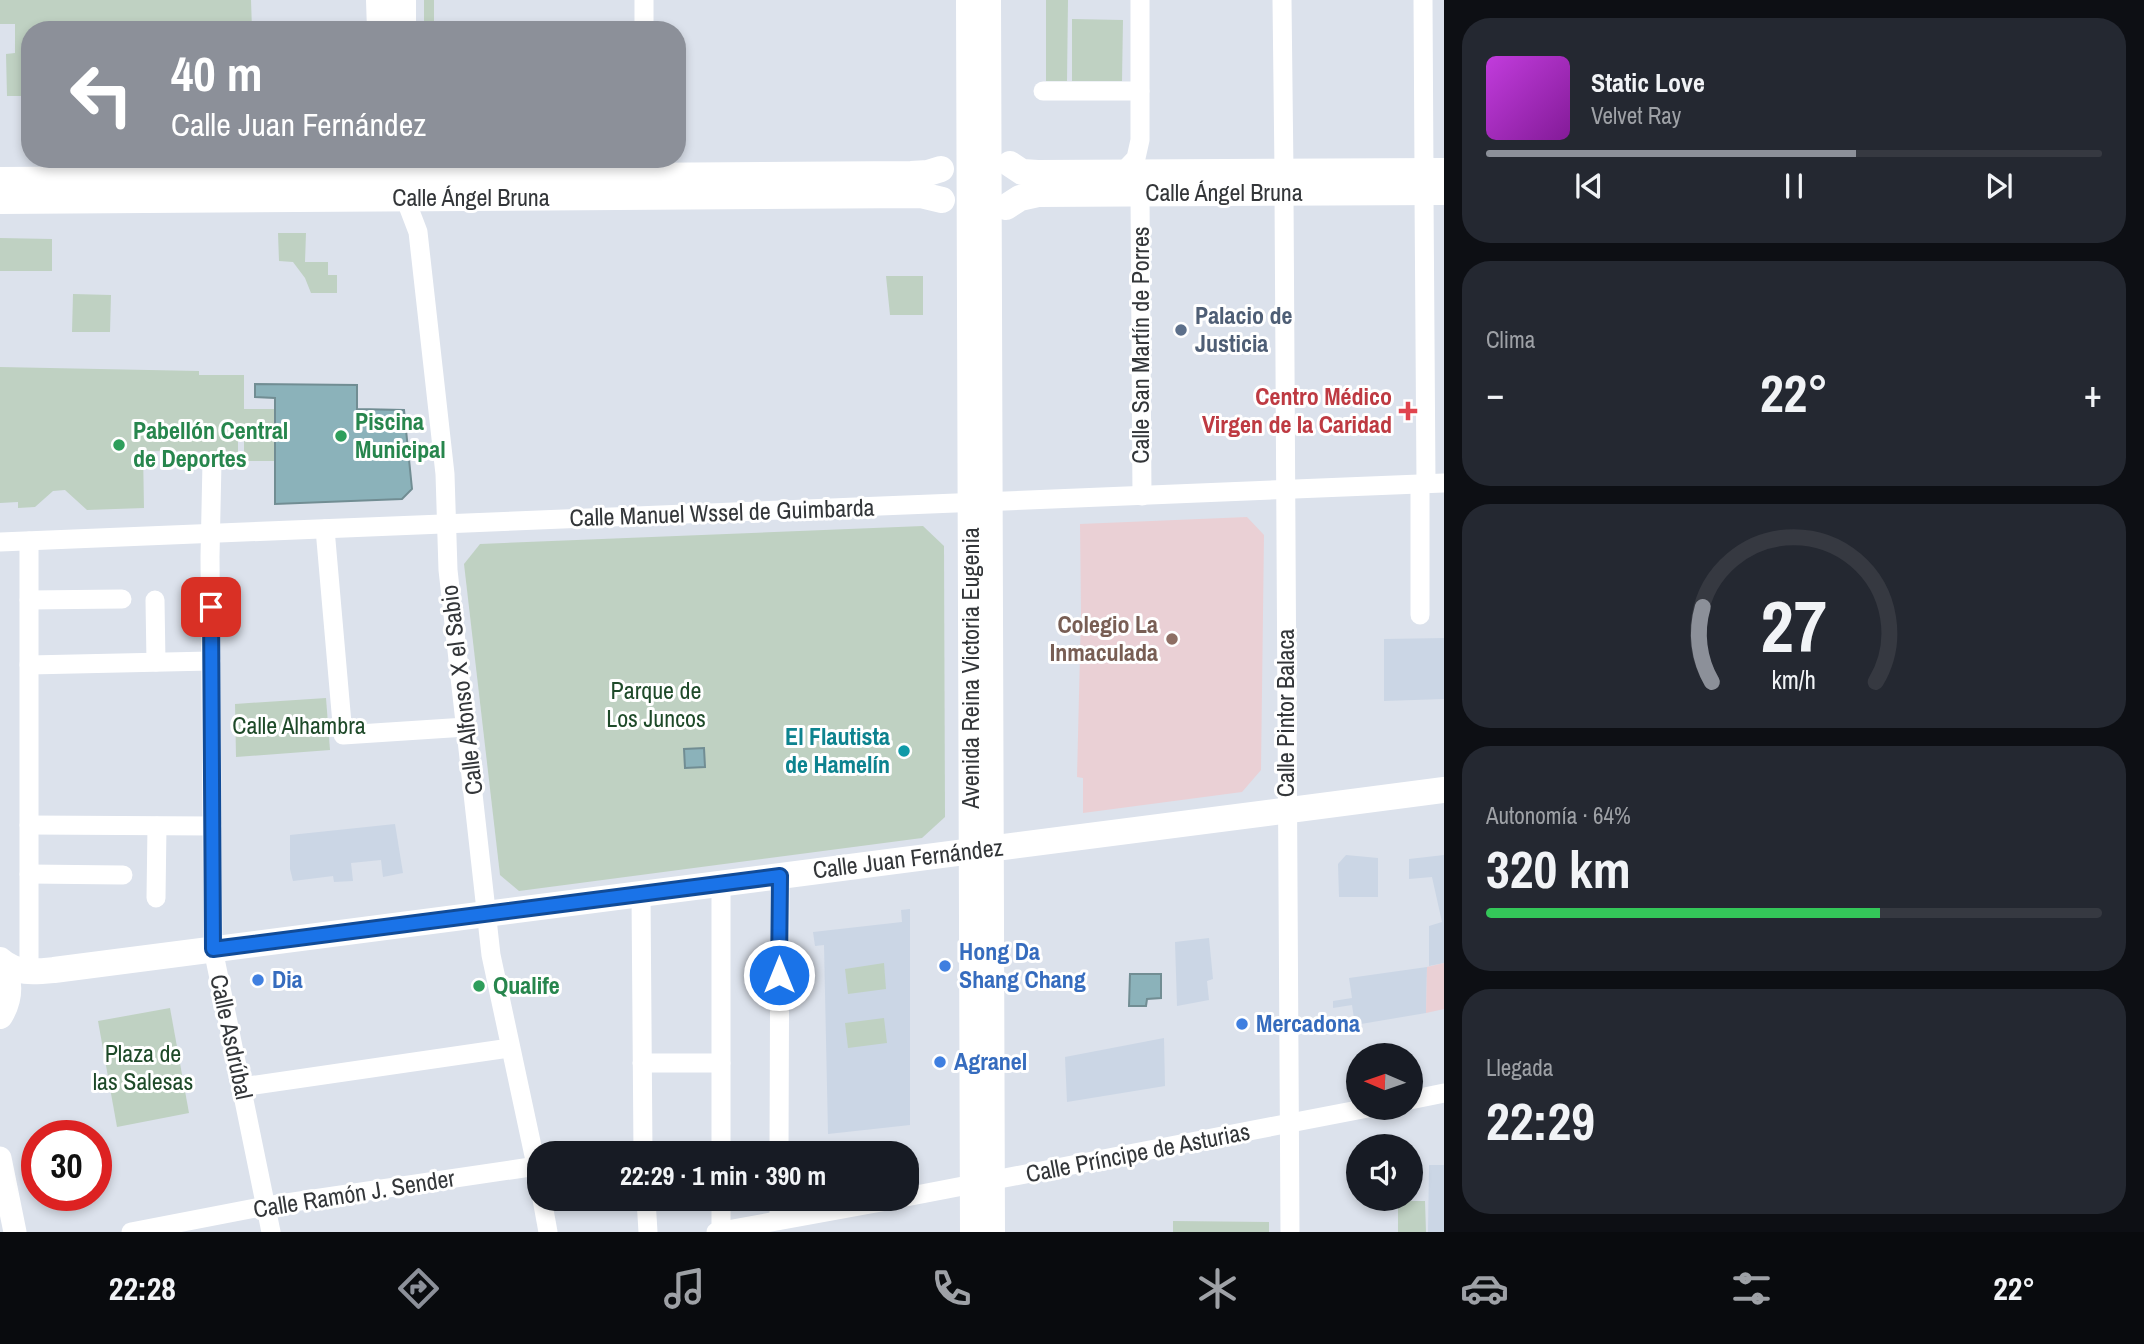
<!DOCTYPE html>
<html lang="es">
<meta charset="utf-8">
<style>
body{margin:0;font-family:"Archivo Narrow",sans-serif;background:#242831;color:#f1f3f6;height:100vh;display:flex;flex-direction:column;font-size:26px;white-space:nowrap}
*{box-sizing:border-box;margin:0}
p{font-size:23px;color:#9ea1a6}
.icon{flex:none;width:38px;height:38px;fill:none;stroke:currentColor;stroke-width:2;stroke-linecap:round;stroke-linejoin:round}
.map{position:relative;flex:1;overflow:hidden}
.sheet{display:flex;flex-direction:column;gap:18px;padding:18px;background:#0d0f14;width:700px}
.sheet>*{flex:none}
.top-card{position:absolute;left:21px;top:21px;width:665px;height:147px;border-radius:28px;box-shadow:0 4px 10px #0003;background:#8c9099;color:#fff;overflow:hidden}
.needle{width:46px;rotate:272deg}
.fabs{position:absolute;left:1346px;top:1043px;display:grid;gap:14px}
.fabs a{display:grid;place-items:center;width:77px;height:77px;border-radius:50%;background:#171b24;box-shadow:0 4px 10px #0003;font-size:35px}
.speed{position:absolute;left:21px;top:1120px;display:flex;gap:14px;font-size:35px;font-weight:700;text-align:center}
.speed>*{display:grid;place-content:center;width:91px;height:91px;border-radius:50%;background:#171b24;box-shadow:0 4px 10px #0003;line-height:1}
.speed .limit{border:10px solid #d22;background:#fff;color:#111}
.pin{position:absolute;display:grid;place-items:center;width:60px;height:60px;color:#fff;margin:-30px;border-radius:14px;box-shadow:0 4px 10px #0006}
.me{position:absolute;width:77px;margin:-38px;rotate:0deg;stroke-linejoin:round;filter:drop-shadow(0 0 5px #0008)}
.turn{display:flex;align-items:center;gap:24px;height:147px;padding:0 35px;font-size:32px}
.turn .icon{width:91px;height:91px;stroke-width:2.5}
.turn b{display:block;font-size:49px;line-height:60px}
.big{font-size:52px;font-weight:800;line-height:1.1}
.sheet .card{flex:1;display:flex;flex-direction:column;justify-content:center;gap:10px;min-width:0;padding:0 24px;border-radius:28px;background:#242831}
.sheet .dial{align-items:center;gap:0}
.dial svg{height:182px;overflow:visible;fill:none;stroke:#363941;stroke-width:7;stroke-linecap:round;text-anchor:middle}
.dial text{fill:#f1f3f6;stroke:none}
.song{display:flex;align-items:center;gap:21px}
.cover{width:84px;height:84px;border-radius:10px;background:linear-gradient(135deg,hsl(290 70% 55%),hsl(290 70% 35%))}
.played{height:7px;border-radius:4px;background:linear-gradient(90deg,#8c9099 60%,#363941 60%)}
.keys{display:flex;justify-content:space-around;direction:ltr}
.heat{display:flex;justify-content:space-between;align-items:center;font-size:38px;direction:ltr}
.charge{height:10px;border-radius:5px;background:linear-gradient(90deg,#34c759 64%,#363941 0)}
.trip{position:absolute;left:527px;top:1141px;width:392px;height:70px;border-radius:28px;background:#171b24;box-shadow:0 4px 10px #0003;font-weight:800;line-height:70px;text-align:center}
.dock{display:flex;height:112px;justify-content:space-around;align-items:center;background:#090b0e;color:#9ea1a6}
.dock .icon{width:49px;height:49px}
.dock .selected{color:#8c9099}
.dock b{font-size:32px;color:#f1f3f6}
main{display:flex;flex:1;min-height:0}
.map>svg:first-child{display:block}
.built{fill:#cbd6e5}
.education{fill:#ead0d5}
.green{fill:#bfd1c2}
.water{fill:#8bb2ba;stroke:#718d93;stroke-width:2}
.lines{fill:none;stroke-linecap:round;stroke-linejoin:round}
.minor{stroke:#fff;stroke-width:19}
.tertiary{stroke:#fff;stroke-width:23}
.secondary{stroke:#fff;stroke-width:26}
.route-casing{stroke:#114b97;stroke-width:18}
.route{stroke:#1a73e8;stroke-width:12}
.service-dot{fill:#5c6f8a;stroke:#fff;stroke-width:2.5}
.health-dot{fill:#e0444e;stroke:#fff;stroke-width:2.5}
.leisure-dot{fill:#2e9e5b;stroke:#fff;stroke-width:2.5}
.education-dot{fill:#8d6e63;stroke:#fff;stroke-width:2.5}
.culture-dot{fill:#0f9aa8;stroke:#fff;stroke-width:2.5}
.shop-dot{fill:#3f7fe0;stroke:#fff;stroke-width:2.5}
.labels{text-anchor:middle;stroke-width:6;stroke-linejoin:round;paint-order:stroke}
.street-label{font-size:24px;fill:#333639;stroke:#fff}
.service-label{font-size:24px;font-weight:bold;fill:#4e5e75;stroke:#fff;text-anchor:start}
.health-label{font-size:24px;font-weight:bold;fill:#be3a42;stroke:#fff;text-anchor:end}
.leisure-label{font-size:24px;font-weight:bold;fill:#27864d;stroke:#fff;text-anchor:start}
.education-label{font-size:24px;font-weight:bold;fill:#785e54;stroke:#fff;text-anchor:end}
.park-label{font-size:24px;fill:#1e4a29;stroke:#fff}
.culture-label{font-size:24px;font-weight:bold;fill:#0d838f;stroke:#fff;text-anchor:end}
.shop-label{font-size:24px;font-weight:bold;fill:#366cbe;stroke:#fff;text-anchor:start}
</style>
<main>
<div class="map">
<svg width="1444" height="1232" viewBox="0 0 1444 1232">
<rect width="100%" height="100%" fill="#dce2ec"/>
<g class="built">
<path d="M 1444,638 L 1444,699 L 1384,701 L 1384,639 Z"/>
<path d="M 395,824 L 403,873 L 383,877 L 381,860 L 351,863 L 353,881 L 334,882 L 333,876 L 293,881 L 290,869 L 290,835 Z"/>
<path d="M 1346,855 L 1378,858 L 1378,897 L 1339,897 L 1338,864 Z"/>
<path d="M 1444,855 L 1444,963 L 1429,966 L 1429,926 L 1442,922 L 1432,877 L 1409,879 L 1409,859 Z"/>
<path d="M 910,909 L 910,1125 L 828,1134 L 824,945 L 815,946 L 813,932 L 902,922 L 901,910 Z"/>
<path d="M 1209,938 L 1213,979 L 1207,981 L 1209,1000 L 1177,1006 L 1175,942 Z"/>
<path d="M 1427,967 L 1426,1013 L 1355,1025 L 1352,1005 L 1333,1008 L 1333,1001 L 1352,998 L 1349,978 Z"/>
<path d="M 1164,1038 L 1165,1086 L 1067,1102 L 1065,1057 Z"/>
<path d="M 1429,1165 L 1444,1165 L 1444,1232 L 1428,1232 Z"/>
</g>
<g class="education">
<path d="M 1247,517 L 1264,535 L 1261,770 L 1242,792 L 1083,813 L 1083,778 L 1077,777 L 1081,612 L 1080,524 Z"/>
<path d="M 1444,963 L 1444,1009 L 1426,1013 L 1427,967 Z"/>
</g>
<g class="green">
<path d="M 0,0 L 251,0 L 252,30 L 30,30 L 30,122 L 22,125 L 22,96 L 7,96 L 6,54 L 15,53 L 15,24 L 0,24 Z"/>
<path d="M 424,0 L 434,0 L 434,24 L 442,25 L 442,30 L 424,30 Z"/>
<path d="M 1046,0 L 1068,0 L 1067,81 L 1046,81 Z"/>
<path d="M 1072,19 L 1123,20 L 1122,81 L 1072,81 Z"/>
<path d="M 278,233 L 306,233 L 305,262 L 328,262 L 328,275 L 337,275 L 337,293 L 311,293 L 305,278 L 293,262 L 279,261 Z"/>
<path d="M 0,238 L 52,239 L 52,271 L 0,271 Z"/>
<path d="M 886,276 L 923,276 L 923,315 L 890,315 Z"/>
<path d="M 73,294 L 111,295 L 110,332 L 72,332 Z"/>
<path d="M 0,367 L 199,371 L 199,375 L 244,375 L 244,409 L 275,409 L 275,461 L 244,461 L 244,438 L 238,438 L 238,452 L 143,451 L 144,508 L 87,510 L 65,490 L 53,491 L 35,507 L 18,508 L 18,502 L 0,503 Z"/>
<path d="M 923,526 L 944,546 L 945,817 L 922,838 L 519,891 L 500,875 L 464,564 L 480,544 Z"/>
<path d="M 326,698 L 330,750 L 236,757 L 235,704 Z"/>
<path d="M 884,963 L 886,989 L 848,994 L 845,969 Z"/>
<path d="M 170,1008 L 189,1113 L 117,1127 L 98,1021 Z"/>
<path d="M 884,1018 L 887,1043 L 848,1048 L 845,1023 Z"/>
<path d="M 1398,1201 L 1425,1201 L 1426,1232 L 1398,1232 Z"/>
<path d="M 1173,1221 L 1269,1222 L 1269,1232 L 1173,1232 Z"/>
</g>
<g class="water">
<path d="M 255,384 L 357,385 L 357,409 L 404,410 L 412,489 L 402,499 L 275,504 L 275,398 L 255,397 Z"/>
<path d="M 704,748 L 705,767 L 685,768 L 684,749 Z"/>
<path d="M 1130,974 L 1161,974 L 1161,998 L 1147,999 L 1146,1006 L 1129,1006 Z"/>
</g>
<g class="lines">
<g class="minor">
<path d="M 644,0 L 644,30"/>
<path d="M 1282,0 L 1284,172"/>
<path d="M 1423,0 L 1424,171"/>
<path d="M 1043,91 L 1140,91"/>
<path d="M 1122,173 L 1136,158 L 1140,140 L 1140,0"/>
<path d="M 1284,193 L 1290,1232"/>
<path d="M 1424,193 L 1426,484"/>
<path d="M 1140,194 L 1142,496"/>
<path d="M 405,198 L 418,232 L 445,474 L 448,570 L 491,955 L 539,1179"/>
<path d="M 212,462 L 210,557 L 213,949 L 271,1232"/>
<path d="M 1420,484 L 1420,615"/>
<path d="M 325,529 L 343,735 L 466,727"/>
<path d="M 29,541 L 29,971"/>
<path d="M 0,542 L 1444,483"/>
<path d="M 29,600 L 122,599"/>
<path d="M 155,600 L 156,662"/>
<path d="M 29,665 L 211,661"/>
<path d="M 29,825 L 212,826"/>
<path d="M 29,874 L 123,875"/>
<path d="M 641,894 L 643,1153"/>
<path d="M 156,898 L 157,826"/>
<path d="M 642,1063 L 721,1063"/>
<path d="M 242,1087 L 510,1048"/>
<path d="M 1410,1100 L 1444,1093"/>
<path d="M 721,1153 L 721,883"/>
<path d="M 779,1153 L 780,876"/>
<path d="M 906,1197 L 1368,1108"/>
<path d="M 542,1199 L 548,1232"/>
<path d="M 646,1199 L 648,1232"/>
<path d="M 779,1199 L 779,1220"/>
<path d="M 131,1232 L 266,1206 L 537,1166"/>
<path d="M 716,1232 L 898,1199"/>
<path d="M 721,1232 L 721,1199"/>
</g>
<path class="tertiary" d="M 0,1158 L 15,1232"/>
<g class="secondary">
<path d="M 379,0 L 380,30"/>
<path d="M 403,0 L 403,30"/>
<path d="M 969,0 L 973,1232"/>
<path d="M 988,0 L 992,1232"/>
<path d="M 1010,164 L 1022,172 L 1038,173 L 1444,171"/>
<path d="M 0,180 L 911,174 L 928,173 L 941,169"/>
<path d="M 0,201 L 921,195 L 942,200"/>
<path d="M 1006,207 L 1020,198 L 1038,194 L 1444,192"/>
<path d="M 0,960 C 16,974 34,972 54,970 L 1444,790"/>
<path d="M 0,961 C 11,979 11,998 0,1016"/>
</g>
</g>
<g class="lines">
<g class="route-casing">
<path id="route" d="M 211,607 L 213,949 L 780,876 L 779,975"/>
</g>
<use href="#route" class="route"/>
</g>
<circle class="service-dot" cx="1181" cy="330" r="7"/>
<path class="health-dot" d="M1404.5 400.5h7v7h7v7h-7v7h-7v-7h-7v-7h7z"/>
<g class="leisure-dot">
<circle cx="341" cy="436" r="7"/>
<circle cx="119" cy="445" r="7"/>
<circle cx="479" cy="986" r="7"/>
</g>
<circle class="education-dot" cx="1172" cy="639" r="7"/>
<circle class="culture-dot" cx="904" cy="751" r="7"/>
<g class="shop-dot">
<circle cx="945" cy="966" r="7"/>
<circle cx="258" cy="980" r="7"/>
<circle cx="1242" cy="1024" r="7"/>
<circle cx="940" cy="1062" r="7"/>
</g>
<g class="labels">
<g class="street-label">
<text x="1224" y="201">Calle Ángel Bruna</text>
<text x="471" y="206">Calle Ángel Bruna</text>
<text transform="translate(1141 345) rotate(-90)" y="8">Calle San Martín de Porres</text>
<text transform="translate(722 513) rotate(-2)" y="8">Calle Manuel Wssel de Guimbarda</text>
<text transform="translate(971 668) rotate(-90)" y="8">Avenida Reina Victoria Eugenia</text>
<text transform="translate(462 690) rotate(-97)" y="8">Calle Alfonso X el Sabio</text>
<text transform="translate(1286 713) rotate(-90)" y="8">Calle Pintor Balaca</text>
<text transform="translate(908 859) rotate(-7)" y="8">Calle Juan Fernández</text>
<text transform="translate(231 1037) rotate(78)" y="8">Calle Asdrúbal</text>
<text transform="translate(1138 1153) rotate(-11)" y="8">Calle Príncipe de Asturias</text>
<text transform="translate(354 1194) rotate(-9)" y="8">Calle Ramón J. Sender</text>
</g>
<g class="service-label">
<text x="1195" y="324">Palacio de<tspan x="1195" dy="28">Justicia</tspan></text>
</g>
<g class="health-label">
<text x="1392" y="405">Centro Médico<tspan x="1392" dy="28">Virgen de la Caridad</tspan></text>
</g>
<g class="leisure-label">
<text x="355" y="430">Piscina<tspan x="355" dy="28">Municipal</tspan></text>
<text x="133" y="439">Pabellón Central<tspan x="133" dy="28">de Deportes</tspan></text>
<text x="493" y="994">Qualife</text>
</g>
<g class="education-label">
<text x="1158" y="633">Colegio La<tspan x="1158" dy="28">Inmaculada</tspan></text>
</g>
<g class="park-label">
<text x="656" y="699">Parque de<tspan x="656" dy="28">Los Juncos</tspan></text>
<text x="299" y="734">Calle Alhambra</text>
<text x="143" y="1062">Plaza de<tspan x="143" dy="28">las Salesas</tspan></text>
</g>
<g class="culture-label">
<text x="890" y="745">El Flautista<tspan x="890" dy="28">de Hamelín</tspan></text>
</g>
<g class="shop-label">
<text x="959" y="960">Hong Da<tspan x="959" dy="28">Shang Chang</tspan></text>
<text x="272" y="988">Dia</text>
<text x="1256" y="1032">Mercadona</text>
<text x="954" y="1070">Agranel</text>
</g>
</g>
</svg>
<div class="fabs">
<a><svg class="needle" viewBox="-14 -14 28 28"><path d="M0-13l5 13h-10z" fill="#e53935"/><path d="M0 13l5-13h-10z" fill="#9ea1a6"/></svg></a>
<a><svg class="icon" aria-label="sound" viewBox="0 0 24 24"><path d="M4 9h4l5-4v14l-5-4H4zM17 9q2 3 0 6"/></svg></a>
</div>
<div class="speed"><div class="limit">30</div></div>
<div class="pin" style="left:211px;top:607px;background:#d93025"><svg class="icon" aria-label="arrive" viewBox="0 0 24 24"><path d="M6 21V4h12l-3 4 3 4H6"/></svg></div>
<svg class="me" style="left:779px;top:975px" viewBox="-20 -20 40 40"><circle r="17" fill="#1a73e8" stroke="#fff" stroke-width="3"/><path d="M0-11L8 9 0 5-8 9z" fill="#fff"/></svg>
<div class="trip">22:29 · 1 min · 390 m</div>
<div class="top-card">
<div class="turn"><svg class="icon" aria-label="left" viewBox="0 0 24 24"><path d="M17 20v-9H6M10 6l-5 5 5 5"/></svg><div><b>40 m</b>Calle Juan Fernández</div></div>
</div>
</div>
<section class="sheet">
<div class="card">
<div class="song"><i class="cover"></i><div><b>Static Love</b><p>Velvet Ray</p></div></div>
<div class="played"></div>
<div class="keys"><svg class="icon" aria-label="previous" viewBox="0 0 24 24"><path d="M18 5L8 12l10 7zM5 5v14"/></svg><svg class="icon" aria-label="pause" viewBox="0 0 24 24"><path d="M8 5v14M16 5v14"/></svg><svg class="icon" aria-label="next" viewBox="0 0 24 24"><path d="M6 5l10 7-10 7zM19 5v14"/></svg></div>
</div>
<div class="card"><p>Clima</p>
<div class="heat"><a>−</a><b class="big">22°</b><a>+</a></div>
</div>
<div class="card dial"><svg viewBox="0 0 100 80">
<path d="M14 69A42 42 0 1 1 86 69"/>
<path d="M14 69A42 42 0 0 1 10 36" stroke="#8c9099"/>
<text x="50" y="56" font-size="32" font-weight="700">27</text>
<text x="50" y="72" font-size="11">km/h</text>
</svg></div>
<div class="card"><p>Autonomía · 64%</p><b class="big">320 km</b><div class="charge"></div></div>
<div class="card"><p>Llegada</p><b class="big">22:29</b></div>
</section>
</main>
<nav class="dock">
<b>22:28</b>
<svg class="icon selected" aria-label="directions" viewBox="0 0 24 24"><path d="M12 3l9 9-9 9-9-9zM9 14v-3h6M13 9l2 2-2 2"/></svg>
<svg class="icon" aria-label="music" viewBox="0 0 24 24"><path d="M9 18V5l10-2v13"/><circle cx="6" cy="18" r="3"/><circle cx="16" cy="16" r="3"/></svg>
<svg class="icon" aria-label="phone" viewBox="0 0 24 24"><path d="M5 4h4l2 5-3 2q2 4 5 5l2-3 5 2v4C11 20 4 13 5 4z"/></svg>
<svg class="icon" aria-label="climate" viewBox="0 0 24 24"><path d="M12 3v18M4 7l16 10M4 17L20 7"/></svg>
<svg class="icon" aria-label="car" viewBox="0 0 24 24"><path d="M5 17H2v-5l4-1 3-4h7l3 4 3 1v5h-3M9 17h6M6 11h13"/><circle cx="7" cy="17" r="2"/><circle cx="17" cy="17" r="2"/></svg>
<svg class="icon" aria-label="filters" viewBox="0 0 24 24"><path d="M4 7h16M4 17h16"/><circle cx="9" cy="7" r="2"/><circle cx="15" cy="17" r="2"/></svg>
<b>22°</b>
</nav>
